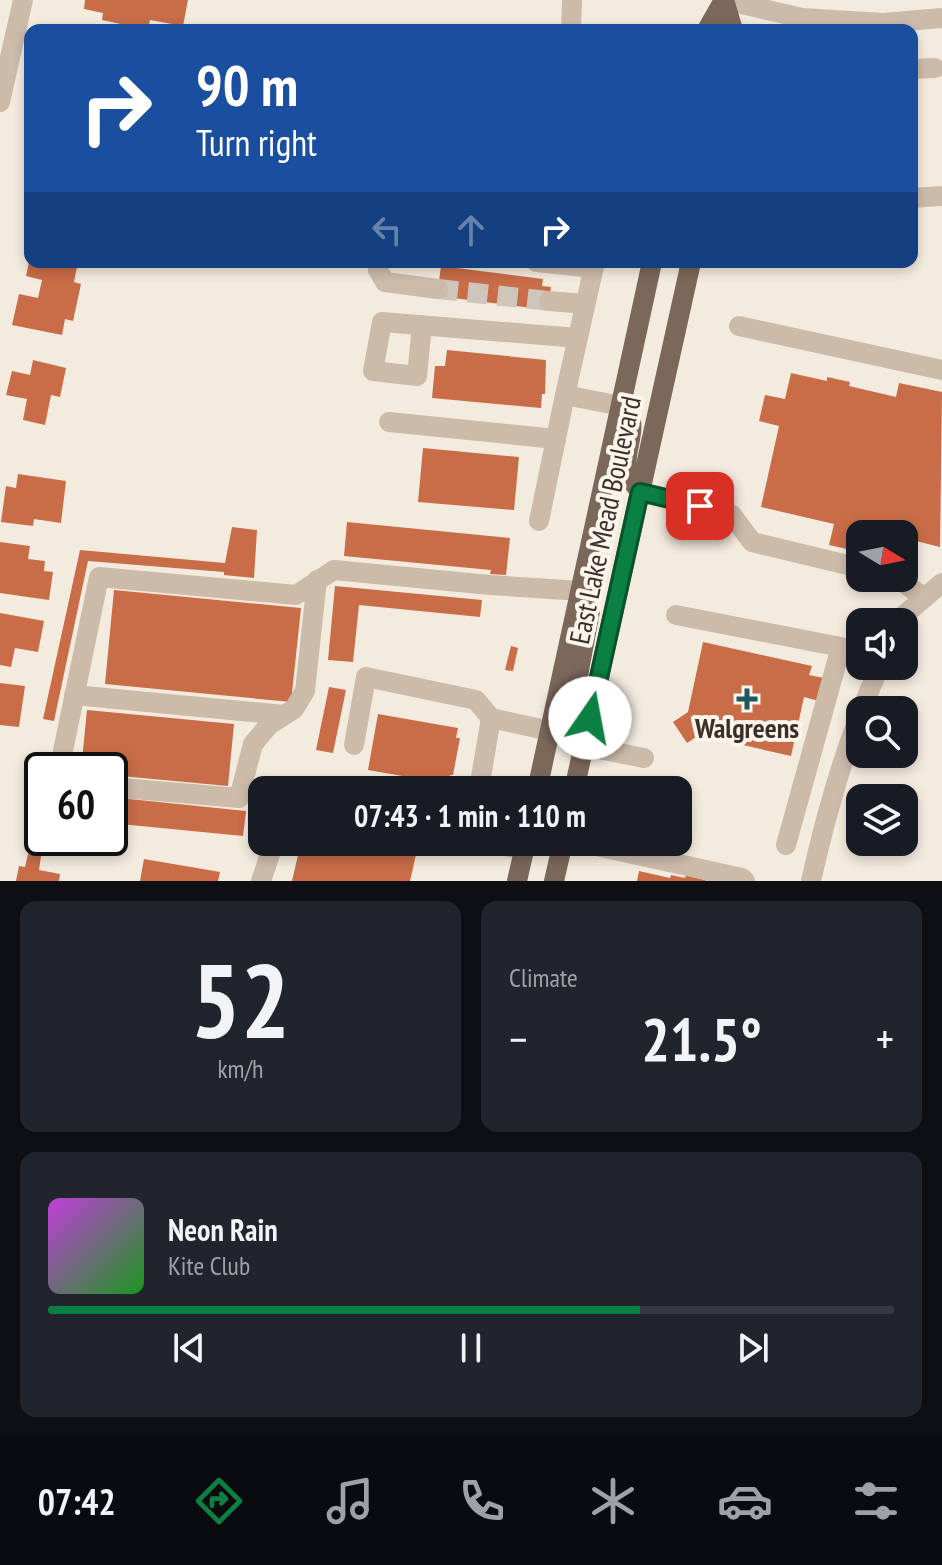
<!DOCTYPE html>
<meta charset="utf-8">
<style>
body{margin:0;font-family:"PT Sans Narrow",sans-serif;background:#20242c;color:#f1f3f6;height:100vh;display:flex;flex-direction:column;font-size:30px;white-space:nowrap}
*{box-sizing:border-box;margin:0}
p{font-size:26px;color:#9ea1a6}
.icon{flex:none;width:44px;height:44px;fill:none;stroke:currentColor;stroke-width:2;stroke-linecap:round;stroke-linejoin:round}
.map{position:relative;height:881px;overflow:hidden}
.sheet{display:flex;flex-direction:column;gap:20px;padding:20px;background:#0d0f14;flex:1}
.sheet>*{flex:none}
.top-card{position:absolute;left:24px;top:24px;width:894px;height:244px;border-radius:16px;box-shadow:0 4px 12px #0003;background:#1a4fa0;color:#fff;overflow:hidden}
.needle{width:52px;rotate:100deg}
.tools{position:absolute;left:846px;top:520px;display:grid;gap:16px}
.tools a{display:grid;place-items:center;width:72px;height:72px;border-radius:16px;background:#171b24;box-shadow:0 4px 12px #0003;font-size:40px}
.speed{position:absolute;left:24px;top:752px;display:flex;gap:16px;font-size:40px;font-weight:700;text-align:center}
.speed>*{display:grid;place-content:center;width:104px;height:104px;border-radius:50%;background:#171b24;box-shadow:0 4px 12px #0003;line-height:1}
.speed .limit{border:4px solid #111;border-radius:12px;background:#fff;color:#111}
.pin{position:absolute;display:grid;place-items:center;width:68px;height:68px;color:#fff;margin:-34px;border-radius:16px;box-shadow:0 4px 12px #0006}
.me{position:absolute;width:88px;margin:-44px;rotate:12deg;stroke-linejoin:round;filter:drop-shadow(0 0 6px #0008)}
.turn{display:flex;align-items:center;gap:28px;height:168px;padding:0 40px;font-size:36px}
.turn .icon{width:104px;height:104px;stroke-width:2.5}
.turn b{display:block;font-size:56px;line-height:68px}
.lanes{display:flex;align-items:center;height:76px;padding:0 40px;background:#0003;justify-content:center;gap:40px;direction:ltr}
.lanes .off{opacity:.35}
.big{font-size:60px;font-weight:700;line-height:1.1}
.sheet .widget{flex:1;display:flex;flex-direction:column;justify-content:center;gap:12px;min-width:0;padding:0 28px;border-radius:16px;background:#20242c}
.sheet .dial{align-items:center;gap:0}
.dial b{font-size:104px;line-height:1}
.song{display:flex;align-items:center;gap:24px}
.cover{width:96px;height:96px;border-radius:12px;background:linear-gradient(135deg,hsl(290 70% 55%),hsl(120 70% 35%))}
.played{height:8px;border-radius:4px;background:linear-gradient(90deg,#0b8043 70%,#363941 70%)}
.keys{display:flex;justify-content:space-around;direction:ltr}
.heat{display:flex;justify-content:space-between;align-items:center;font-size:44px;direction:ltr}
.sheet .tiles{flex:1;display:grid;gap:20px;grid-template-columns:1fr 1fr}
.widget:last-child{grid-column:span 2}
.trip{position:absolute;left:248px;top:776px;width:444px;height:80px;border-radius:16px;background:#171b24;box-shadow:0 4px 12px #0003;font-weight:700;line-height:80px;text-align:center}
.tabs{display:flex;height:128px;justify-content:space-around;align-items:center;background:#090b0e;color:#9ea1a6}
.tabs .icon{width:56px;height:56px}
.tabs .active{color:#0b8043}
.tabs b{font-size:36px;color:#f1f3f6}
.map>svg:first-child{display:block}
.building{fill:#c96c48}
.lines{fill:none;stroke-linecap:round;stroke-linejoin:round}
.minor-tunnel{stroke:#cfc6bb;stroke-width:20;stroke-dasharray:20 10;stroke-linecap:butt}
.minor{stroke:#cdbbaa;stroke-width:20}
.major{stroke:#7c675b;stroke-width:20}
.route-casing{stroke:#07532c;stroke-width:20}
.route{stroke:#0b8043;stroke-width:14}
.poi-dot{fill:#1e575d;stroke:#fbf5ec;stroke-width:3}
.labels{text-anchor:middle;stroke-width:8;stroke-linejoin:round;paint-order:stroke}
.street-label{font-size:28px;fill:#3a302a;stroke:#fbf5ec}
.poi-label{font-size:28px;font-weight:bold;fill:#3a302a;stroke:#fbf5ec}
</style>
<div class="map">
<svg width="942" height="881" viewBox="0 0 942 881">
<rect width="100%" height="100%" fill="#f4ebdf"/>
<g class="building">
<path d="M 85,0 L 188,0 L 183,26 L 150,20 L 148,30 L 102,20 L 103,13 L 84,9 Z"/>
<path d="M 29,262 L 78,262 L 74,282 L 81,284 L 73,321 L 65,319 L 62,335 L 12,325 L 19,294 L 38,298 L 42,280 L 26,276 Z"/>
<path d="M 441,266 L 543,279 L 542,286 L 551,287 L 548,310 L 437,296 Z"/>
<path d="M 447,350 L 546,360 L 545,394 L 542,394 L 541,408 L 432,398 L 435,366 L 445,366 Z"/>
<path d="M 33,360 L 66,368 L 60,397 L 51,395 L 45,425 L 23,420 L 27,399 L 6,395 L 12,371 L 30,375 Z"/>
<path d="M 791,373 L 827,381 L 827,377 L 850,382 L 849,386 L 896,397 L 899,383 L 942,392 L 940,547 L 904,538 L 904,534 L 860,534 L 860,552 L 829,545 L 834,524 L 761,507 L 779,426 L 759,421 L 765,395 L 785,399 Z"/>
<path d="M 423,448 L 519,457 L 514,510 L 418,502 Z"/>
<path d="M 18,474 L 66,481 L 61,523 L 34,519 L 33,526 L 1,522 L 6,486 L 16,488 Z"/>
<path d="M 347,522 L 510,538 L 506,575 L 490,574 L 491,570 L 344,556 Z"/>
<path d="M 232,527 L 257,530 L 254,578 L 224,575 L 224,572 L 88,561 L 54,721 L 43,719 L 80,550 L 225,563 Z"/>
<path d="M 0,542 L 30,546 L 28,559 L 45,561 L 44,571 L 53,572 L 49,600 L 0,593 Z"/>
<path d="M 335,586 L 482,600 L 480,617 L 359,605 L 353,662 L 328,660 Z"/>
<path d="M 114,590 L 301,608 L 291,702 L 105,684 Z"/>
<path d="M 0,613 L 44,621 L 38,652 L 15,648 L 11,667 L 0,665 Z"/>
<path d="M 703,642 L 812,666 L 809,675 L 824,678 L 819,701 L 804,697 L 791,756 L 699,735 L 687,743 L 673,722 L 688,712 Z"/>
<path d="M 511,646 L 518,648 L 513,671 L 505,670 Z"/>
<path d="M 0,683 L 25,686 L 19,727 L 0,725 Z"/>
<path d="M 329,687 L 346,690 L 333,753 L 316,750 Z"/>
<path d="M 87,710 L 234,724 L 228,786 L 110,775 L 110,770 L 81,770 Z"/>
<path d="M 378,714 L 458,728 L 456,738 L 460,738 L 453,775 L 450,775 L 448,784 L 368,770 Z"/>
<path d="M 110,797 L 246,811 L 243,836 L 110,823 Z"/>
<path d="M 301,842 L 400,842 L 418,846 L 410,881 L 292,881 Z"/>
<path d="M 28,854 L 41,856 L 39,870 L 60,874 L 59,881 L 16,881 L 19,866 L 25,867 Z"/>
<path d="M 144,859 L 220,872 L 218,881 L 140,881 Z"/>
<path d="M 639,871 L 670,878 L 671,875 L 685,878 L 686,875 L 708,881 L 637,881 Z"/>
</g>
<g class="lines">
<path class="minor-tunnel" d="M 438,289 L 549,301"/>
<g class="minor">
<path d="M 724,0 L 802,18 L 883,23 L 942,18"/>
<path d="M 571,30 L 572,0"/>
<path d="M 912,69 L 935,68"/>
<path d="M 0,102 L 23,0"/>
<path d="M 912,198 L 942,196"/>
<path d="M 379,262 L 378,270 L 385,282 L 438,289"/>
<path d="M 536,262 L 593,268"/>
<path d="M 549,301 L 585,304"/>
<path d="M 422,325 L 417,376 L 373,371 L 382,322 L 578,338"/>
<path d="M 739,326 L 942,370"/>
<path d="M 565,395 L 595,262"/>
<path d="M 389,422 L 556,439"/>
<path d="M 640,492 L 732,515 L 752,542 L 860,568"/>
<path d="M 539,521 L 565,395 L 621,406"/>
<path d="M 898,578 L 924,598"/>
<path d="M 676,615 L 841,647 L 786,845"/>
<path d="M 900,622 L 903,616 L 942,583"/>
<path d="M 74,695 L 284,715"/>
<path d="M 354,745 L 366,677 L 476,700 L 491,718"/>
<path d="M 584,746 L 644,758"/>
<path d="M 59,770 L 99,577 L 296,595 L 334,570 L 490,585 L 581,591"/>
<path d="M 110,787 L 239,798 L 253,744 L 269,725 L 294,709 L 305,691 L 317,580"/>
<path d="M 479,789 L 491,718 L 550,731"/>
<path d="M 488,842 L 524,850"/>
<path d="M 578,842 L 742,878 L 745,881"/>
<path d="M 261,881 L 274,842"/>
<path d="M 811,881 C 828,805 848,737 880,666"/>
</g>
<g class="major">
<path d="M 724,0 L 733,30"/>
<path d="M 707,30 L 724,0"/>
<path d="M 621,406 C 645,424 619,451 629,475 C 631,481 637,487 640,492"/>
<path d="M 582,592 L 590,611 L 572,708 L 584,746"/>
<path d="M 537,790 L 652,262"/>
<path d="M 574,790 L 691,262"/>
<path d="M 517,881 L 526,842"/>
<path d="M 554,881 L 563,842"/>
</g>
</g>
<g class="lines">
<g class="route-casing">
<path id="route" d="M 590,718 L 640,492 L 700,506"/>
</g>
<use href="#route" class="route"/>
</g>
<path class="poi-dot" d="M743 687h8v8h8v8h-8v8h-8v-8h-8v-8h8z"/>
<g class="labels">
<g class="street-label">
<text transform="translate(605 520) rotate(-78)" y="10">East Lake Mead Boulevard</text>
</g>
<g class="poi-label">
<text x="747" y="738">Walgreens</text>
</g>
</g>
</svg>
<div class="tools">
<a><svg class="needle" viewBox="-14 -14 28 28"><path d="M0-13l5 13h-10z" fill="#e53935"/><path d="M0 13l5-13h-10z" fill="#9ea1a6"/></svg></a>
<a><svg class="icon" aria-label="sound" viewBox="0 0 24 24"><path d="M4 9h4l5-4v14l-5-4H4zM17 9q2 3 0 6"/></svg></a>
<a><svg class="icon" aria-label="search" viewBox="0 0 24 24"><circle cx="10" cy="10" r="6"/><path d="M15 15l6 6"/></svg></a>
<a><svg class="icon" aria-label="layers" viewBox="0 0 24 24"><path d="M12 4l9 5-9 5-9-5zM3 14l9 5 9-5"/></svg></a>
</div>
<div class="speed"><div class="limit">60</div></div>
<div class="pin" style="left:700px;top:506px;background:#d93025"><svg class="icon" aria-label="arrive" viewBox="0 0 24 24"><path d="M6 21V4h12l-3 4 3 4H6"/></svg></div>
<svg class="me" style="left:590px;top:718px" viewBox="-20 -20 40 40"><circle r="19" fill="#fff"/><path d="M0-13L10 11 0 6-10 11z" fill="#0b8043"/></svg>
<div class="trip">07:43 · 1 min · 110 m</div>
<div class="top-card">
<div class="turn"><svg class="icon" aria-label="right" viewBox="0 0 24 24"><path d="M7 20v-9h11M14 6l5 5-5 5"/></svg><div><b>90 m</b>Turn right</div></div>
<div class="lanes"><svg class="icon off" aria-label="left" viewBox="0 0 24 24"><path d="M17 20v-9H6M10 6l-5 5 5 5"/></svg><svg class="icon off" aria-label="ahead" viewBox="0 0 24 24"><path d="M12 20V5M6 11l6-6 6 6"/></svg><svg class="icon" aria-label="right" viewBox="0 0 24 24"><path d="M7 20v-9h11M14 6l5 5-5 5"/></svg></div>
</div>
</div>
<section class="sheet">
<div class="tiles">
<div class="widget dial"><b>52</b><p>km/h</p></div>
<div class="widget"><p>Climate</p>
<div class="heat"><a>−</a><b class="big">21.5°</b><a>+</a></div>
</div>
<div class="widget">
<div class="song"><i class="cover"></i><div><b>Neon Rain</b><p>Kite Club</p></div></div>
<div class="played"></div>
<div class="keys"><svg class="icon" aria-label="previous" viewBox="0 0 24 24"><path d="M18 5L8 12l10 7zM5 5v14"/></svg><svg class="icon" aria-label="pause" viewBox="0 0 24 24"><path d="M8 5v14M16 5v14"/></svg><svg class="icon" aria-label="next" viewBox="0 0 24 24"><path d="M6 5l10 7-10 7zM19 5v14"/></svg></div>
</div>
</div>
</section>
<nav class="tabs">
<b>07:42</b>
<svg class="icon active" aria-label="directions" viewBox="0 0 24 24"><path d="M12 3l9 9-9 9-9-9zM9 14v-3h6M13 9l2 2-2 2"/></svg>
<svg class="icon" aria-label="music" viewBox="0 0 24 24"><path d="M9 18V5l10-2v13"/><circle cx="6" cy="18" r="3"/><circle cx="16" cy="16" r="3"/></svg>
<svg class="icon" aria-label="phone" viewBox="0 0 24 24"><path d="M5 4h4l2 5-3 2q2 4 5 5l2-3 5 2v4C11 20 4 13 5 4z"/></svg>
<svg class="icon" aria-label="climate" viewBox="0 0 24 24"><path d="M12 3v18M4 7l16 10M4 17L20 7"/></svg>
<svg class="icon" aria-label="car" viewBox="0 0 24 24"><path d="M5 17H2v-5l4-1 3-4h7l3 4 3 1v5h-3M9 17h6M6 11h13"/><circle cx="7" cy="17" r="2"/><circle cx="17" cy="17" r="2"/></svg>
<svg class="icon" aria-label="filters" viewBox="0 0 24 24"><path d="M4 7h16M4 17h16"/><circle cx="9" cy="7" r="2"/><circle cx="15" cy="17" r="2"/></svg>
</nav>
